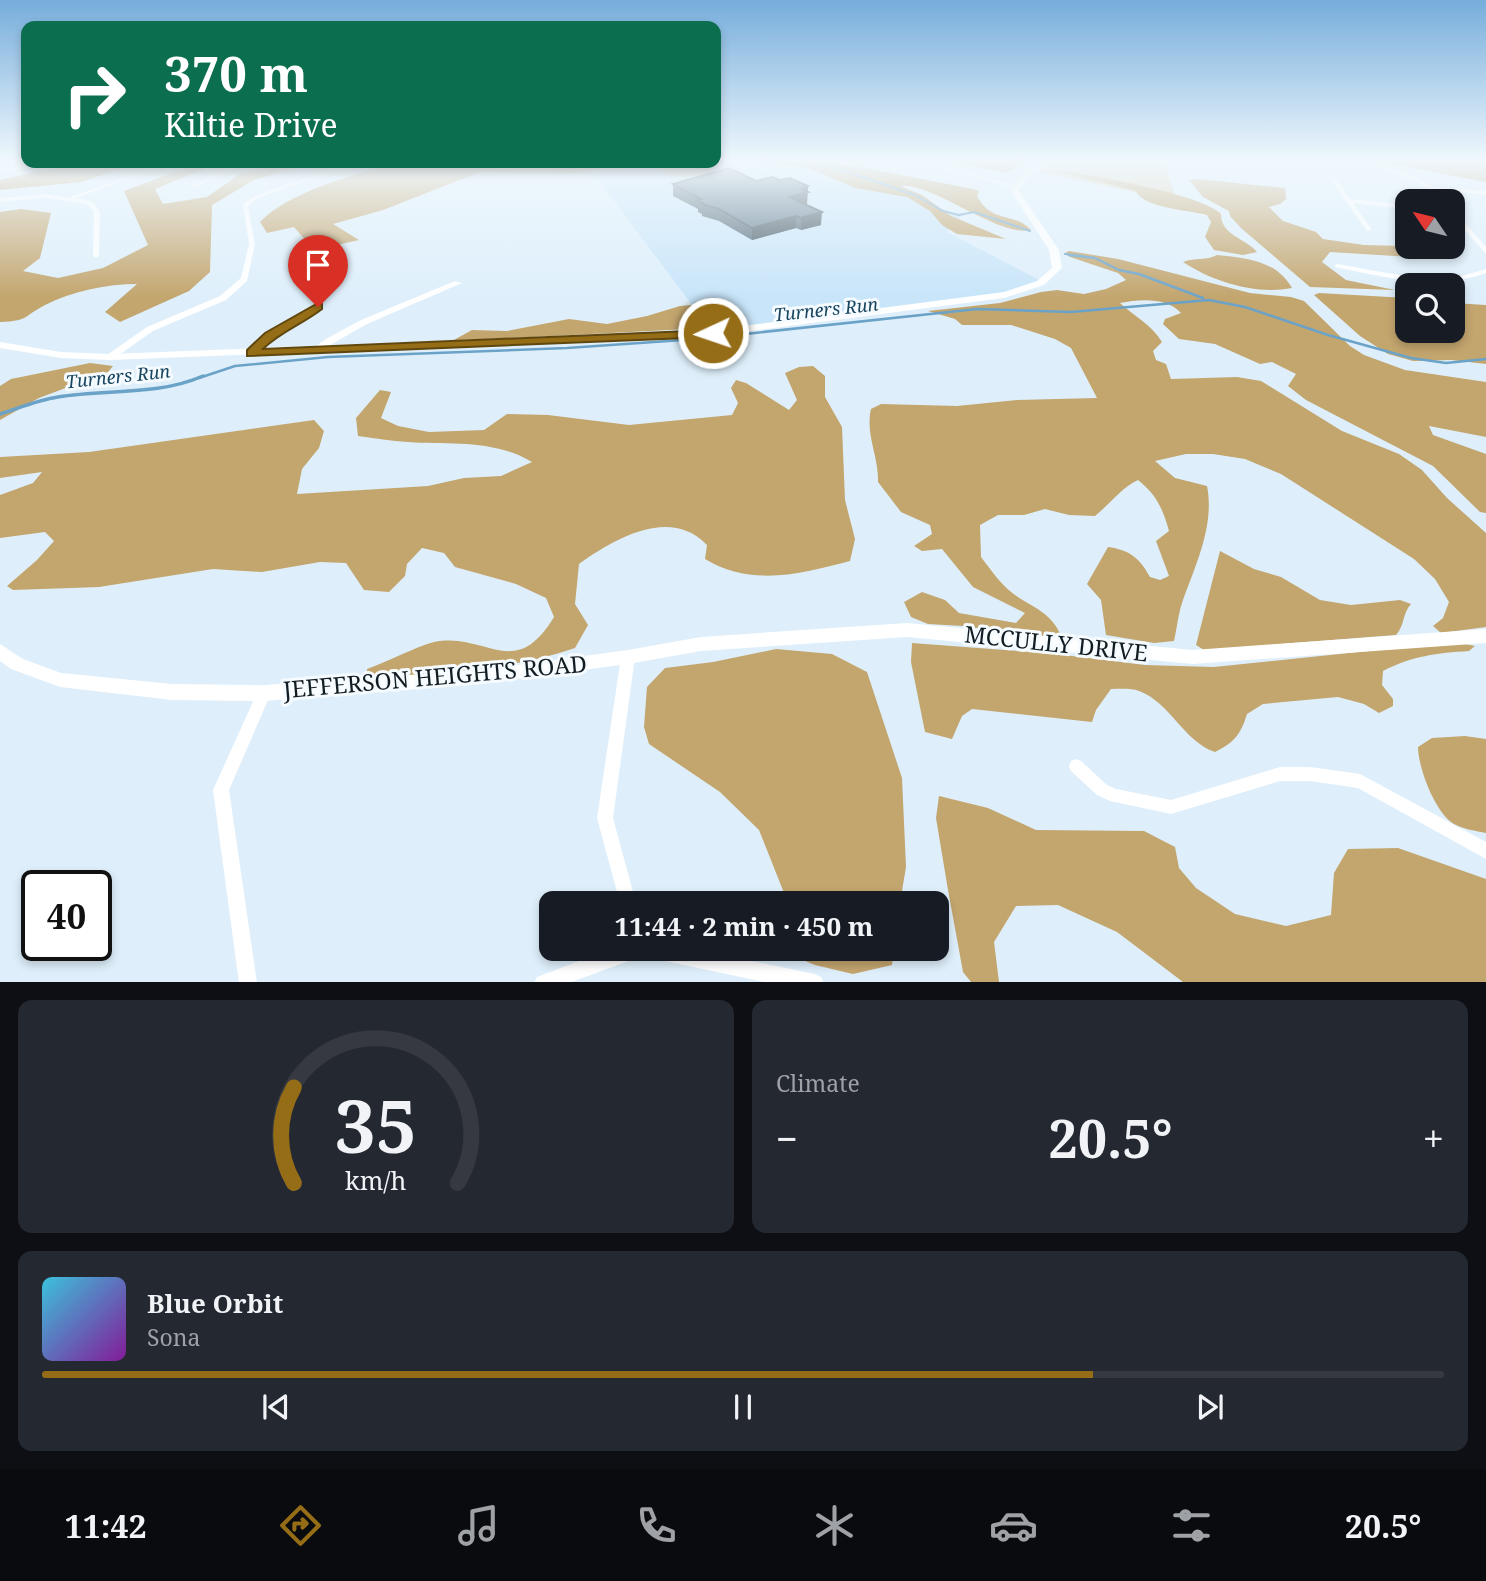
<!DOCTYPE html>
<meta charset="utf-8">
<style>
body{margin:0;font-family:"Noto Serif",serif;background:#242831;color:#f1f3f6;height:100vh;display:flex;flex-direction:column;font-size:26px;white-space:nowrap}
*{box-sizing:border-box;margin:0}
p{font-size:23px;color:#9ea1a6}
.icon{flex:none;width:38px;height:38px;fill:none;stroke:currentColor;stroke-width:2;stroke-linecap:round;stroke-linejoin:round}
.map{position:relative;height:982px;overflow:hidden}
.sheet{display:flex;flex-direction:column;gap:18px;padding:18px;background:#0d0f14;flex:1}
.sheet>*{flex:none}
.top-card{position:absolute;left:21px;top:21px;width:700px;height:147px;border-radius:14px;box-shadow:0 4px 10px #0003;background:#0b6e4f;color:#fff;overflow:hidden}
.needle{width:46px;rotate:305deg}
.buttons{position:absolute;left:1395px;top:189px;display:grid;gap:14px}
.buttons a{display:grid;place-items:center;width:70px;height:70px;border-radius:14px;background:#171b24;box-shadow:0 4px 10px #0003;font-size:35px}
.speed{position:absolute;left:21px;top:870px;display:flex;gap:14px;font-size:35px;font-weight:700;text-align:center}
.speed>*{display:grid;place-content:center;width:91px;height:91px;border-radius:50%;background:#171b24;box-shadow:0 4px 10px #0003;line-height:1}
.speed .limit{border:4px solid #111;border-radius:10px;background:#fff;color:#111}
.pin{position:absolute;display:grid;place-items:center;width:60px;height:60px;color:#fff;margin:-72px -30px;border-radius:50% 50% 50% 0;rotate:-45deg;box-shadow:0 0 7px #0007}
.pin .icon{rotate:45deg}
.me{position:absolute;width:77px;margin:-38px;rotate:267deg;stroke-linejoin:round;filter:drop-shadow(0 0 5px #0008)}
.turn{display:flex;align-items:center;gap:24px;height:147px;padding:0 28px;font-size:32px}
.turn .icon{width:91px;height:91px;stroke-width:2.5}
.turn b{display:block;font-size:49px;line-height:60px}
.big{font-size:52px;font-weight:700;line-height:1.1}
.sheet .tile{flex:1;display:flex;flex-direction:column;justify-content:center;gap:10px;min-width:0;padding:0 24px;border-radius:14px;background:#242831}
.sheet .dial{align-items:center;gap:0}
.dial svg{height:182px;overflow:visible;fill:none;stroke:#363941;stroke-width:7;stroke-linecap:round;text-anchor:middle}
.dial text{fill:#f1f3f6;stroke:none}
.song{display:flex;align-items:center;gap:21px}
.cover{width:84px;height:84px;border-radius:10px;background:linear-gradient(135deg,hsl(190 70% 55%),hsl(290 70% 35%))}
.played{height:7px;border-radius:4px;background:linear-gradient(90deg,#946d16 75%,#363941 75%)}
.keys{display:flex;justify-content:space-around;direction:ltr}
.heat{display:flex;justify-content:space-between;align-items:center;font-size:38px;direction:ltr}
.sheet .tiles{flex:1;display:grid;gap:18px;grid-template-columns:1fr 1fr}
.tile:last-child{grid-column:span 2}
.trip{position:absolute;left:539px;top:891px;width:410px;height:70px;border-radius:14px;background:#171b24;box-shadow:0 4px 10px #0003;font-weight:700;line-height:70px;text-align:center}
.dock{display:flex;height:112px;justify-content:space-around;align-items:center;background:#090b0e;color:#9ea1a6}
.dock .icon{width:49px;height:49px}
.dock .active{color:#946d16}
.dock b{font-size:32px;color:#f1f3f6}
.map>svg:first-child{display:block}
.built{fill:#c8e5f9}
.green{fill:#e3d0af}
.forest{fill:#c3a56e}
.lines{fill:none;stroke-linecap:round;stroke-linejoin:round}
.stream-far2{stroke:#6ba3c8;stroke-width:2}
.stream-far1{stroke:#6ba3c8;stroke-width:2.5}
.stream{stroke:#6ba3c8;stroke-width:3.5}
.street{fill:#fff;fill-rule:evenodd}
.secondary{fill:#fff;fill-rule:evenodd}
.wall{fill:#4e6574}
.shaded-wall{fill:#40525e}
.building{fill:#5b7587;stroke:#40525e;stroke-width:2}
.route{fill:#946d16;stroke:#60470e;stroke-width:2}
.labels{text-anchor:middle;stroke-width:6;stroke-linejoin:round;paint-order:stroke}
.far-water-label{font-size:18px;font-style:italic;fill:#184560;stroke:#f5fbff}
.near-street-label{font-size:23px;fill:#111c23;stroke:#f5fbff}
</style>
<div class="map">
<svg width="1486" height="983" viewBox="0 0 1486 983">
<rect width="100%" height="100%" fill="#deeffb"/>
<path class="built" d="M 716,160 L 789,160 L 825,165 L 943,211 L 962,215 L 947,232 L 1043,282 L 1014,293 L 713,333 L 595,175 L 642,163 L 716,163 Z"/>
<g class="green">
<path d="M 1060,160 L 1127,160 L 1165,166 L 1177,201 L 1031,170 Z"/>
<path d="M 682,163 L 703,166 L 716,172 C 695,175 677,183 659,169 L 664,165 Z"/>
</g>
<g class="forest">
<path d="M 746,160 L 806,160 L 871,169 L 973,189 L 979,191 L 977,196 C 993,225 1013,211 1031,230 C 999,238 931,181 900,186 L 922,195 L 951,216 L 1006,239 L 957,234 L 942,225 L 930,211 L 907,197 L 855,188 L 809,168 Z"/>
<path d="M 944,160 L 1030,160 L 1006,173 Z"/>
<path d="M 1370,160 L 1486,160 L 1486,182 Z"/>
<path d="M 97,163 L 138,163 L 81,182 L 0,190 L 0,180 L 39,171 Z"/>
<path d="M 199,163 L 219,163 L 155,189 L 163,204 L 207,197 L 240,174 L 279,163 L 312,163 L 254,180 L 212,205 L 210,272 L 189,291 L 120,322 L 105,312 L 137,284 C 107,284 73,291 45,305 C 22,317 29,321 0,322 L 0,212 L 21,209 L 51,213 L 40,258 L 23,271 L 58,278 L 103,268 L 148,245 L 124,191 Z"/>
<path d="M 393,163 L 634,163 L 576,173 L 480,172 L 383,210 L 333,224 L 359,240 L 314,250 L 294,227 L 267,233 L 260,222 C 290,191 352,176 393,163 Z"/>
<path d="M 1052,170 C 1085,173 1201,194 1221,214 C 1221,236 1246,238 1257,252 L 1243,255 L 1214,250 L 1205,237 L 1211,222 L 1207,215 C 1190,210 1142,208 1136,191 Z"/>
<path d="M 1197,179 L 1285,188 L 1286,199 L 1280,204 L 1269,207 L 1283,221 L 1316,232 L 1323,239 L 1364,245 L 1443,247 L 1443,250 L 1440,255 L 1428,258 L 1330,252 L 1322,262 L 1346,280 L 1395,290 L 1310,287 L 1241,228 L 1230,216 L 1229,211 L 1203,197 L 1189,180 Z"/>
<path d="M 1069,251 L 1118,259 L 1250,293 L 1291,297 L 1304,301 L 1350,346 L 1364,355 L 1405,370 L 1486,382 L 1486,437 L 1429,426 L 1433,435 L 1486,454 L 1486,513 L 1480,512 L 1433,466 L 1306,400 L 1288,386 L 1296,374 L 1272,362 L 1260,364 L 1215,344 L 1179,339 L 1163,324 L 1165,319 L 1181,313 C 1167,297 1140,299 1120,303 C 1135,317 1151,324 1162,342 L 1153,351 L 1156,360 L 1166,364 L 1171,379 L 1237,377 L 1261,381 L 1342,431 L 1399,454 L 1422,470 L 1447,498 L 1486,533 L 1486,627 L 1441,633 L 1433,626 L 1443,618 L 1449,602 L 1435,579 L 1414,559 L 1281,474 L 1245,459 L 1213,454 L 1186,454 L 1155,461 L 1175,478 L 1207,486 C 1215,526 1195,566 1182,603 C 1178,615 1177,628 1174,641 L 1154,643 L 1106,635 L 1101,600 L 1087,584 L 1108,547 C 1129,550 1139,557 1150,577 L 1160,580 L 1169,576 L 1156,541 L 1169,531 C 1163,509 1156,494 1138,480 C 1121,488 1110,504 1095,516 L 1069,515 L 1045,509 L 1024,515 L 998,515 L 980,525 L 981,557 C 991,570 1001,585 1015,595 C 1034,608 1052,613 1061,636 L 1053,640 L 963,626 L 928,624 L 911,617 L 904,602 L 922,592 L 945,600 L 959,613 L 1016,623 L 1025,613 L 973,587 L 942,549 L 922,551 L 914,546 L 932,534 L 930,525 L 901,512 L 878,482 C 879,457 865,434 871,409 L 881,404 L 957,406 L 1017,400 L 1097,398 L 1071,348 L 1055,339 L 1011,325 L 962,325 L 955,319 L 928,311 L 1000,303 L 1041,292 L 1057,290 L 1084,294 L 1106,289 L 1126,280 L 1118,273 L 1070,257 L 1065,253 Z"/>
<path d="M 1217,255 C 1246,258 1276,260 1292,288 C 1256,295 1213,282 1183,262 C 1195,257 1206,261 1217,255 Z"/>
<path d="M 1319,293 L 1407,298 L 1407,331 L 1452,331 L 1453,303 L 1486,305 L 1486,364 L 1451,360 L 1413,361 L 1388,354 L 1360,336 L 1314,295 Z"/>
<path d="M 714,303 L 733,313 L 722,320 L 688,329 L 452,341 L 472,330 L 507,331 L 569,319 L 607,324 L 647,316 L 680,306 Z"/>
<path d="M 90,363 L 113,366 L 108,372 L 39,398 L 0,420 L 0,386 L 11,379 Z"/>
<path d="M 813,366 L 825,376 L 825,397 L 842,427 L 845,500 L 855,539 L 850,561 C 801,574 751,587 705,559 L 707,545 C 670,506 614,539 579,564 L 575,604 L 588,625 L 575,648 C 509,671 438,673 368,678 L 367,669 C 387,662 415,647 434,642 C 486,631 514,683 554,617 L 546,598 L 516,584 L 455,567 L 444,553 L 422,548 L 407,564 L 405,576 L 389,592 L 364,590 L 346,563 L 320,562 L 262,572 L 213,569 L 99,587 L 13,590 L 7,586 L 37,560 L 54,541 L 45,532 L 0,538 L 0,495 L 33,483 L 42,472 L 0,478 L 0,457 L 89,452 L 314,420 L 324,431 L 319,448 L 302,469 L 297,494 L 428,486 L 464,478 L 501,476 L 532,462 C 493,439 451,445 408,442 C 391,441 375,438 358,436 L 356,418 L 380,390 L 391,392 L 381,418 L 398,426 L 429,432 L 484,430 L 507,414 L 548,415 L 629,425 L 732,415 L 738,403 L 731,388 L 736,380 L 746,383 L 789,410 L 797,400 L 785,373 L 799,367 Z"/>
<path d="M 1220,551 L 1254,569 L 1281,577 L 1320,600 L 1351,605 L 1400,600 L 1411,604 C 1402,614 1405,625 1396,635 L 1204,650 L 1196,645 Z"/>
<path d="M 1455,642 L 1475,646 L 1469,651 C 1437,653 1412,656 1383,671 L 1382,685 L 1393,699 L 1393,706 L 1379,713 L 1364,704 L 1338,697 L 1263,704 L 1247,714 C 1241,734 1234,743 1215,752 C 1183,741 1171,703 1139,691 C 1131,688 1120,689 1111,689 L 1096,710 L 1092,722 L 972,709 L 962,716 L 952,739 L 925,732 L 911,662 L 912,643 L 1056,654 L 1145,665 L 1214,667 Z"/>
<path d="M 776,649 L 832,654 L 867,672 L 902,778 L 906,867 L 900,903 L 788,903 L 759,830 L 720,792 L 649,744 L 644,727 L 647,687 L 665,668 L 713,662 Z"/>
<path d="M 1465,736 L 1486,739 L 1486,833 C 1476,831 1463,829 1454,824 C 1435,813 1418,767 1418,747 L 1432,738 Z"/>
<path d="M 939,796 L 988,808 L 1036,830 L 1144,831 L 1175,847 L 1179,868 L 1196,888 L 1235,914 L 1286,926 L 1331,915 L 1334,873 L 1348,849 L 1398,848 L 1486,879 L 1486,982 L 1183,982 L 1117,932 L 1058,905 L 1016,906 L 994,942 L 999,982 L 971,982 L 963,972 L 948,890 L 936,818 Z"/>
<path d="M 776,949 L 894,948 L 894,949 L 892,965 L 853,974 L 815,965 Z"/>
</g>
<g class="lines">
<g class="stream-far2">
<path d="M 789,160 L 830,166 L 915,195 L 943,211 L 959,215 L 974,212 L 1030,231"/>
<path d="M 1065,254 L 1082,256"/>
</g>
<g class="stream-far1">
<path d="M 1069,255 L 1095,258 L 1119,270 L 1139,274 L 1203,298"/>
<path d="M 199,378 L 235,366 L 328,357 L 567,348 L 698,339 L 977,309 L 1071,312 L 1209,300 L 1245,307 L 1328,335 L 1411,358 L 1446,363 L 1486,359"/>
</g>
<path class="stream" d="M 0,414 C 19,408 38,400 58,397 C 107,389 157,396 203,376"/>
<g class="street">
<path d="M 909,160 L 919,160 L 1019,186 L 1016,188 Z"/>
<path d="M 1355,160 L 1365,160 L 1396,169 L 1418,178 L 1431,186 L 1486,191 L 1486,195 L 1435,189 L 1448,201 L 1442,201 C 1412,172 1390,175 1355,160 Z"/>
<path d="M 36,163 L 46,163 L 0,173 L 0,169 Z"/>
<path d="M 166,163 L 173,163 L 76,198 L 91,201 L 100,211 L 99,256 L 96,258 L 93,256 L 94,211 L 87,204 L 45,198 L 0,202 L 0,198 L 45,194 L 72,198 L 72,196 Z"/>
<path d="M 239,163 L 246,163 L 193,188 L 188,187 Z"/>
<path d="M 350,163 L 358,163 L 258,198 L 248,206 L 255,244 L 247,281 L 226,300 L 153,331 L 113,359 L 107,359 L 107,355 L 147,327 L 220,296 L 241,278 L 249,244 L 243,204 L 254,196 Z"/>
<path d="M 1329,175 L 1333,175 L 1350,199 L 1407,205 L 1407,209 L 1353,203 L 1372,230 L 1367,231 L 1328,176 Z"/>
<path d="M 1452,208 L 1486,247 L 1486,253 L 1484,252 L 1452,215 Z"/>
<path d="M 1337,264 C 1375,270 1415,281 1454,277 C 1465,276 1475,272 1486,269 L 1486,273 C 1438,291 1383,277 1335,267 L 1335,265 Z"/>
<path d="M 337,271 L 344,273 L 316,313 L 272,338 L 255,355 L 249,355 L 249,351 L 266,334 L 310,309 Z"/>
<path d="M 455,281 L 462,283 L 367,324 L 316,353 L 310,353 L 309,351 L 326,339 L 361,320 Z"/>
<path d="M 628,652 L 633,653 L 635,657 L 613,818 L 636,903 L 620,903 L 597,818 L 621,657 L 623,653 Z"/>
<path d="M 264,687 L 269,689 L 271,693 L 229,790 L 257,983 L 239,983 L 213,790 L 257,693 L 259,689 Z"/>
<path d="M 1076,759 L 1081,761 L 1107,785 L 1116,789 L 1171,800 L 1280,767 L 1310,767 L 1360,774 L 1486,842 L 1486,859 L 1358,788 L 1310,781 L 1280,781 L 1171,814 L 1110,801 L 1097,795 L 1071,771 L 1069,766 L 1071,761 Z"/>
<path d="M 613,948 L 690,948 L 815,974 L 821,977 L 824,983 L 769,983 L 642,956 L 569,983 L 534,983 L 537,977 Z"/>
</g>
<g class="secondary">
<path d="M 1049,160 L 1059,160 L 1028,176 L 1019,191 L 1059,250 L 1062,268 L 1044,285 L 1004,298 L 713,336 L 110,360 L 61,358 L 0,348 L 0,342 L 61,352 L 110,354 L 713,330 L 1004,292 L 1037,281 L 1052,268 L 1049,250 L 1011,191 L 1023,173 Z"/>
<path d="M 907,623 L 1193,650 L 1486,629 L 1486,643 L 1193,664 L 907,637 L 701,651 L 628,664 L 480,684 L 264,701 L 172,700 L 60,687 L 11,669 L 0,661 L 0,644 L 23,659 L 61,673 L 172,684 L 264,685 L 480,670 L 628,650 L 701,637 Z"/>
</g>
</g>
<path class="wall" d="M 780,180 L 808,186 L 807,204 L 805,204 L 821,225 L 801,230 L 796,228 L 752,240 L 719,221 L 702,216 L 702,214 L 698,212 L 698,209 L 673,196 L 673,184 Z"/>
<g class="shaded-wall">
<path d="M 808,186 L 807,204 L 789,209 L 789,197 L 801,189 Z"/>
<path d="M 822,212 L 821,225 L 801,230 L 801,218 Z"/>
<path d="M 796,216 L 796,228 L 752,240 L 752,228 Z"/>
</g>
<path class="building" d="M 729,168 L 756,181 L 772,177 L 780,180 L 790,178 L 808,186 L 801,189 L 808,192 L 789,197 L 822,212 L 801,218 L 796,216 L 752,228 L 719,209 L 702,204 L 704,204 L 697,200 L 701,199 L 673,184 Z"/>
<linearGradient id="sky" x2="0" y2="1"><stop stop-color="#76addb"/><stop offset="0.54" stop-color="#f0f8fd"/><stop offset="1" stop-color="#f0f8fd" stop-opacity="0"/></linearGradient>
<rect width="1486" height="298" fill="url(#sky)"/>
<path class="route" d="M 318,303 L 322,304 L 322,309 C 303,324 280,332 263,349 L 713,330 L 719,333 L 713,337 L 247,356 L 247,350 L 265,333 Z"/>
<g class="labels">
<g class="far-water-label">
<text transform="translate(826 310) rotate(-6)" y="6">Turners Run</text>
<text transform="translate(118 377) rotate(-6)" y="6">Turners Run</text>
</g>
<g class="near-street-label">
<text transform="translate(1056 644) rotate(6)" y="8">MCCULLY DRIVE</text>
<text transform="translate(435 677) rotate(-5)" y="8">JEFFERSON HEIGHTS ROAD</text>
</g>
</g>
</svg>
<div class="buttons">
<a><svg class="needle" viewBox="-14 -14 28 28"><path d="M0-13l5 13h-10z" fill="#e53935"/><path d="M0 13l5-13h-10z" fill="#9ea1a6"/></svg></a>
<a><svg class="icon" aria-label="search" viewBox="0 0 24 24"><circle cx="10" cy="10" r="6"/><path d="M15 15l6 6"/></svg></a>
</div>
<div class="speed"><div class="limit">40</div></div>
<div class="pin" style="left:318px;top:307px;background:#d93025"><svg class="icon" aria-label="arrive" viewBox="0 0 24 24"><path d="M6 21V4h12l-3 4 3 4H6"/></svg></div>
<svg class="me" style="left:713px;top:333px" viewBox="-20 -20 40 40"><circle r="17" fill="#946d16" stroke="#fff" stroke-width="3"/><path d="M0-11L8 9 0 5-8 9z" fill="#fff"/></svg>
<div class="trip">11:44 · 2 min · 450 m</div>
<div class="top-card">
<div class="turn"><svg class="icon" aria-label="right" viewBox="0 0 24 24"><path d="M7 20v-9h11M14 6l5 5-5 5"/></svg><div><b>370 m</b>Kiltie Drive</div></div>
</div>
</div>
<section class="sheet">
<div class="tiles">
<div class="tile dial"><svg viewBox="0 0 100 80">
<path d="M14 69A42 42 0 1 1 86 69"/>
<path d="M14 69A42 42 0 0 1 14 27" stroke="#946d16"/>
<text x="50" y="56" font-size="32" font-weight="700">35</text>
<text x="50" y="72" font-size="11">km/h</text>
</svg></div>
<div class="tile"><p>Climate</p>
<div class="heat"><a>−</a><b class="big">20.5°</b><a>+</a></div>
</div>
<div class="tile">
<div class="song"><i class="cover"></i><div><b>Blue Orbit</b><p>Sona</p></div></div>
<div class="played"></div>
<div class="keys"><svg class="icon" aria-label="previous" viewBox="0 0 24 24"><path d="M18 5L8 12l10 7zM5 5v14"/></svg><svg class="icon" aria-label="pause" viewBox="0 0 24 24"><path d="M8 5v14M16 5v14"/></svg><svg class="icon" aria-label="next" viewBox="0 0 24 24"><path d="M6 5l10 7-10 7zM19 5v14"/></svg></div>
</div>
</div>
</section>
<nav class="dock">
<b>11:42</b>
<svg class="icon active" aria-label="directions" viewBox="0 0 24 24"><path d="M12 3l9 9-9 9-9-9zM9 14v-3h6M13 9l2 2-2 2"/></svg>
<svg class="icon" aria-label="music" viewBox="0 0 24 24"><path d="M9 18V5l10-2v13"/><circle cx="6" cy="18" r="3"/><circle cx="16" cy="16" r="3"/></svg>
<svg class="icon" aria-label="phone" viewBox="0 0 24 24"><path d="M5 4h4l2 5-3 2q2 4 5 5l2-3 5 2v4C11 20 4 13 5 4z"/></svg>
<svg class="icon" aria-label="climate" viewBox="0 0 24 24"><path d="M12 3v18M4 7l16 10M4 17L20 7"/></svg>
<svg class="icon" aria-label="car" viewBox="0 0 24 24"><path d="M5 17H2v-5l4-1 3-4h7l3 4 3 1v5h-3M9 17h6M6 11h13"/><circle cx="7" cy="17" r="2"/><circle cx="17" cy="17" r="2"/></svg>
<svg class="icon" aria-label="filters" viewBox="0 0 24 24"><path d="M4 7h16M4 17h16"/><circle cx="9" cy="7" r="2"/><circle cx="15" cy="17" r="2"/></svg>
<b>20.5°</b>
</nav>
